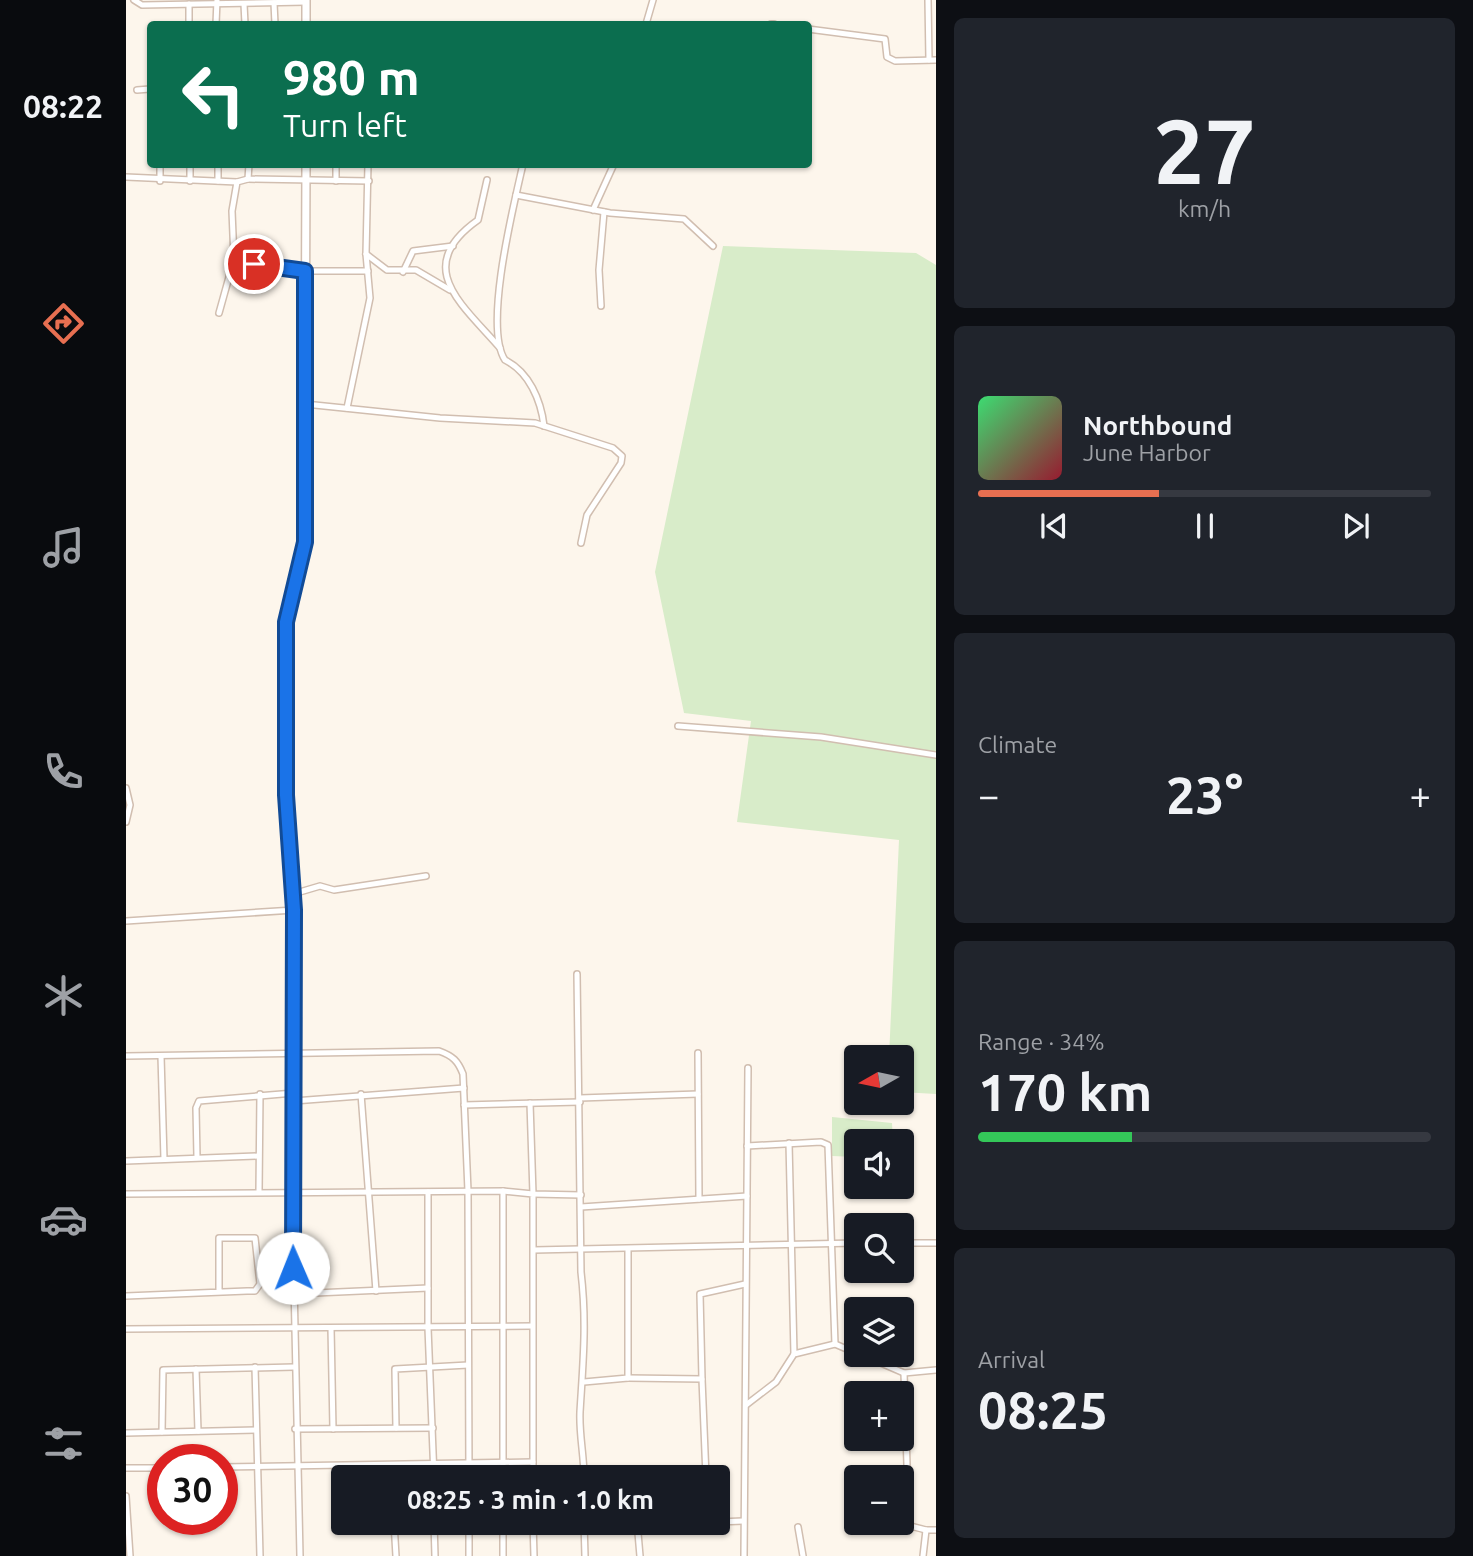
<!DOCTYPE html>
<meta charset="utf-8">
<style>
body{margin:0;font-family:Ubuntu,sans-serif;background:#20242c;color:#f1f3f6;height:100vh;display:flex;flex-direction:column;font-size:26px;white-space:nowrap}
*{box-sizing:border-box;margin:0}
p{font-size:23px;color:#9ea1a6}
.icon{flex:none;width:38px;height:38px;fill:none;stroke:currentColor;stroke-width:2;stroke-linecap:round;stroke-linejoin:round}
.map{position:relative;flex:1;overflow:hidden}
.side{display:flex;flex-direction:column;gap:18px;padding:18px;background:#0d0f14;width:537px}
.side>*{flex:none}
.hud{position:absolute;left:21px;top:21px;width:665px;height:147px;border-radius:7px;box-shadow:0 2px 5px #0004;background:#0b6e4f;color:#fff;overflow:hidden}
.needle{width:46px;rotate:261deg}
.controls{position:absolute;left:718px;top:1045px;display:grid;gap:14px}
.controls a{display:grid;place-items:center;width:70px;height:70px;border-radius:7px;background:#171b24;box-shadow:0 2px 5px #0004;font-size:35px}
.speed{position:absolute;left:21px;top:1444px;display:flex;gap:14px;font-size:35px;font-weight:700;text-align:center}
.speed>*{display:grid;place-content:center;width:91px;height:91px;border-radius:50%;background:#171b24;box-shadow:0 2px 5px #0004;line-height:1}
.speed .limit{border:10px solid #d22;background:#fff;color:#111}
.pin{position:absolute;display:grid;place-items:center;width:60px;height:60px;color:#fff;margin:-30px;border:4px solid #fff;border-radius:50%;box-shadow:0 2px 7px #0007}
.me{position:absolute;width:77px;margin:-38px;rotate:359deg;stroke-linejoin:round;filter:drop-shadow(0 0 5px #0008)}
.turn{display:flex;align-items:center;gap:24px;height:147px;padding:0 21px;font-size:32px}
.turn .icon{width:91px;height:91px;stroke-width:2.5}
.turn b{display:block;font-size:49px;line-height:60px}
.big{font-size:52px;font-weight:700;line-height:1.1}
.side .widget{flex:1;display:flex;flex-direction:column;justify-content:center;gap:10px;min-width:0;padding:0 24px;border-radius:10px;background:#20242c}
.side .dial{align-items:center;gap:0}
.dial b{font-size:91px;line-height:1}
.song{display:flex;align-items:center;gap:21px}
.cover{width:84px;height:84px;border-radius:10px;background:linear-gradient(135deg,hsl(140 70% 55%),hsl(350 70% 35%))}
.played{height:7px;border-radius:4px;background:linear-gradient(90deg,#e76f51 40%,#363941 40%)}
.keys{display:flex;justify-content:space-around;direction:ltr}
.heat{display:flex;justify-content:space-between;align-items:center;font-size:38px;direction:ltr}
.charge{height:10px;border-radius:5px;background:linear-gradient(90deg,#34c759 34%,#363941 0)}
.trip{position:absolute;left:205px;top:1465px;width:399px;height:70px;border-radius:7px;background:#171b24;box-shadow:0 2px 5px #0004;font-weight:700;line-height:70px;text-align:center}
main{display:flex;flex:1;min-height:0}
.tab-bar{display:flex;flex-direction:column;width:126px;justify-content:space-around;align-items:center;background:#090b0e;color:#9ea1a6}
.tab-bar .icon{width:49px;height:49px}
.tab-bar .selected{color:#e76f51}
.tab-bar b{font-size:32px;color:#f1f3f6}
.map>svg:first-child{display:block}
.green{fill:#d8ecc9}
.lines{fill:none;stroke-linecap:round;stroke-linejoin:round}
.minor-casing{stroke:#d1beb0;stroke-width:8}
.tertiary-casing{stroke:#d1beb0;stroke-width:10}
.minor{stroke:#fff;stroke-width:5}
.tertiary{stroke:#fff;stroke-width:7}
.route-casing{stroke:#114b97;stroke-width:18}
.route{stroke:#1a73e8;stroke-width:12}
</style>
<main>
<nav class="tab-bar">
<b>08:22</b>
<svg class="icon selected" aria-label="directions" viewBox="0 0 24 24"><path d="M12 3l9 9-9 9-9-9zM9 14v-3h6M13 9l2 2-2 2"/></svg>
<svg class="icon" aria-label="music" viewBox="0 0 24 24"><path d="M9 18V5l10-2v13"/><circle cx="6" cy="18" r="3"/><circle cx="16" cy="16" r="3"/></svg>
<svg class="icon" aria-label="phone" viewBox="0 0 24 24"><path d="M5 4h4l2 5-3 2q2 4 5 5l2-3 5 2v4C11 20 4 13 5 4z"/></svg>
<svg class="icon" aria-label="climate" viewBox="0 0 24 24"><path d="M12 3v18M4 7l16 10M4 17L20 7"/></svg>
<svg class="icon" aria-label="car" viewBox="0 0 24 24"><path d="M5 17H2v-5l4-1 3-4h7l3 4 3 1v5h-3M9 17h6M6 11h13"/><circle cx="7" cy="17" r="2"/><circle cx="17" cy="17" r="2"/></svg>
<svg class="icon" aria-label="filters" viewBox="0 0 24 24"><path d="M4 7h16M4 17h16"/><circle cx="9" cy="7" r="2"/><circle cx="15" cy="17" r="2"/></svg>
</nav>
<div class="map">
<svg width="810" height="1556" viewBox="0 0 810 1556">
<rect width="100%" height="100%" fill="#fdf6ec"/>
<g class="green">
<path d="M 597,246 L 790,253 L 810,265 L 810,1094 L 775,1092 L 775,1057 L 763,1057 L 773,840 L 611,822 L 625,721 L 558,713 L 529,572 Z"/>
<path d="M 706,1117 L 766,1123 L 767,1141 L 730,1141 L 730,1157 L 706,1156 Z"/>
</g>
<g class="lines">
<g class="minor-casing">
<g id="minor">
<path d="M 8,0 L 16,5 L 180,2"/>
<path d="M 802,0 L 803,60"/>
<path d="M 148,3 L 149,24"/>
<path d="M 63,4 L 63,24"/>
<path d="M 118,4 L 119,24"/>
<path d="M 90,24 L 91,0"/>
<path d="M 520,24 L 527,0"/>
<path d="M 645,24 L 648,24"/>
<path d="M 682,29 L 759,39 L 761,57 L 769,61 L 810,60"/>
<path d="M 11,90 L 24,89"/>
<path d="M 64,164 L 64,181"/>
<path d="M 92,164 L 92,181"/>
<path d="M 123,164 L 122,179 L 243,181"/>
<path d="M 397,164 C 388,204 357,327 379,360 C 403,372 415,400 418,426"/>
<path d="M 0,177 L 111,182"/>
<path d="M 122,179 L 111,182 L 106,211 L 108,259 L 179,271 L 242,271"/>
<path d="M 361,180 L 352,220 C 285,267 337,305 374,348"/>
<path d="M 34,181 L 34,164"/>
<path d="M 210,181 L 210,164"/>
<path d="M 390,195 L 484,213 L 558,219 L 587,246"/>
<path d="M 467,210 L 488,164"/>
<path d="M 240,254 L 261,270 L 290,270 L 324,290"/>
<path d="M 277,272 L 287,251 L 327,246"/>
<path d="M 475,306 L 473,270 L 478,212"/>
<path d="M 93,313 L 108,259"/>
<path d="M 179,404 L 314,418 L 409,423 L 487,448 L 496,456 L 495,463 L 461,515 L 455,543"/>
<path d="M 221,408 L 244,298 L 240,254 L 242,164"/>
<path d="M 552,726 L 695,737 L 810,755"/>
<path d="M 0,788 L 4,805 L 0,822"/>
<path d="M 167,894 L 194,886 L 208,890 L 300,876"/>
<path d="M 0,921 L 168,910"/>
<path d="M 451,974 L 455,1272 C 461,1323 457,1362 454,1412 C 453,1434 458,1455 458,1477"/>
<path d="M 572,1053 L 573,1199"/>
<path d="M 0,1056 L 313,1051 C 327,1056 332,1061 337,1074 L 342,1191 L 343,1477"/>
<path d="M 35,1056 L 38,1159"/>
<path d="M 235,1094 L 250,1291"/>
<path d="M 454,1098 L 572,1094"/>
<path d="M 168,1101 L 338,1088"/>
<path d="M 404,1103 L 407,1194 L 455,1195"/>
<path d="M 338,1105 L 454,1102"/>
<path d="M 663,1143 L 668,1354"/>
<path d="M 621,1146 L 695,1142 L 702,1145 L 709,1344"/>
<path d="M 71,1157 L 70,1108 L 73,1101 L 168,1093"/>
<path d="M 0,1161 L 132,1156"/>
<path d="M 133,1191 L 134,1094"/>
<path d="M 377,1191 L 407,1194 L 407,1477"/>
<path d="M 302,1192 L 302,1328 L 308,1477"/>
<path d="M 0,1194 L 377,1191 L 377,1477"/>
<path d="M 455,1207 L 621,1196"/>
<path d="M 775,1243 L 810,1243"/>
<path d="M 408,1250 L 730,1243"/>
<path d="M 167,1294 L 302,1288"/>
<path d="M 0,1296 L 121,1291 L 129,1291 L 134,1284 L 129,1238 L 93,1238 L 93,1292"/>
<path d="M 205,1328 L 207,1429"/>
<path d="M 0,1329 L 406,1326"/>
<path d="M 734,1354 L 778,1373 L 810,1370"/>
<path d="M 129,1367 L 134,1556"/>
<path d="M 70,1369 L 72,1431"/>
<path d="M 778,1373 L 783,1526"/>
<path d="M 502,1378 L 576,1379 L 580,1477"/>
<path d="M 576,1379 L 574,1294 L 619,1284"/>
<path d="M 458,1382 L 502,1378 L 502,1249"/>
<path d="M 620,1405 L 650,1382 L 668,1354 L 709,1344 L 730,1353"/>
<path d="M 270,1428 L 269,1369 L 342,1365"/>
<path d="M 169,1429 L 307,1428"/>
<path d="M 36,1432 L 37,1370 L 168,1367"/>
<path d="M 0,1433 L 130,1430"/>
<path d="M 96,1467 L 407,1462"/>
<path d="M 0,1468 L 37,1468"/>
<path d="M 0,1496 L 4,1556"/>
<path d="M 268,1522 L 270,1556"/>
<path d="M 308,1522 L 309,1556"/>
<path d="M 407,1522 L 408,1556"/>
<path d="M 458,1522 L 459,1556"/>
<path d="M 592,1522 L 617,1521"/>
<path d="M 769,1522 L 800,1530"/>
<path d="M 672,1527 L 677,1556"/>
<path d="M 174,1556 L 166,1193 L 168,910 L 160,795 L 160,622 L 179,542 L 179,427"/>
<path d="M 343,1556 L 343,1522"/>
<path d="M 377,1556 L 377,1522"/>
<path d="M 514,1556 L 512,1533 L 518,1525 L 575,1522"/>
<path d="M 618,1556 L 622,1068"/>
<path d="M 797,1556 L 800,1530 L 810,1530"/>
</g>
</g>
<g class="tertiary-casing">
<g id="tertiary">
<path d="M 180,24 L 180,0"/>
<path d="M 179,427 L 180,164"/>
</g>
</g>
<use href="#minor" class="minor"/>
<use href="#tertiary" class="tertiary"/>
</g>
<g class="lines">
<g class="route-casing">
<path id="route" d="M 128,264 L 179,271 L 179,542 L 160,622 L 160,795 L 168,910 L 167,1268"/>
</g>
<use href="#route" class="route"/>
</g>
</svg>
<div class="controls">
<a><svg class="needle" viewBox="-14 -14 28 28"><path d="M0-13l5 13h-10z" fill="#e53935"/><path d="M0 13l5-13h-10z" fill="#9ea1a6"/></svg></a>
<a><svg class="icon" aria-label="sound" viewBox="0 0 24 24"><path d="M4 9h4l5-4v14l-5-4H4zM17 9q2 3 0 6"/></svg></a>
<a><svg class="icon" aria-label="search" viewBox="0 0 24 24"><circle cx="10" cy="10" r="6"/><path d="M15 15l6 6"/></svg></a>
<a><svg class="icon" aria-label="layers" viewBox="0 0 24 24"><path d="M12 4l9 5-9 5-9-5zM3 14l9 5 9-5"/></svg></a>
<a>+</a>
<a>−</a>
</div>
<div class="speed"><div class="limit">30</div></div>
<div class="pin" style="left:128px;top:264px;background:#d93025"><svg class="icon" aria-label="arrive" viewBox="0 0 24 24"><path d="M6 21V4h12l-3 4 3 4H6"/></svg></div>
<svg class="me" style="left:167px;top:1268px" viewBox="-20 -20 40 40"><circle r="19" fill="#fff"/><path d="M0-13L10 11 0 6-10 11z" fill="#1a73e8"/></svg>
<div class="trip">08:25 · 3 min · 1.0 km</div>
<div class="hud">
<div class="turn"><svg class="icon" aria-label="left" viewBox="0 0 24 24"><path d="M17 20v-9H6M10 6l-5 5 5 5"/></svg><div><b>980 m</b>Turn left</div></div>
</div>
</div>
<section class="side">
<div class="widget dial"><b>27</b><p>km/h</p></div>
<div class="widget">
<div class="song"><i class="cover"></i><div><b>Northbound</b><p>June Harbor</p></div></div>
<div class="played"></div>
<div class="keys"><svg class="icon" aria-label="previous" viewBox="0 0 24 24"><path d="M18 5L8 12l10 7zM5 5v14"/></svg><svg class="icon" aria-label="pause" viewBox="0 0 24 24"><path d="M8 5v14M16 5v14"/></svg><svg class="icon" aria-label="next" viewBox="0 0 24 24"><path d="M6 5l10 7-10 7zM19 5v14"/></svg></div>
</div>
<div class="widget"><p>Climate</p>
<div class="heat"><a>−</a><b class="big">23°</b><a>+</a></div>
</div>
<div class="widget"><p>Range · 34%</p><b class="big">170 km</b><div class="charge"></div></div>
<div class="widget"><p>Arrival</p><b class="big">08:25</b></div>
</section>
</main>
